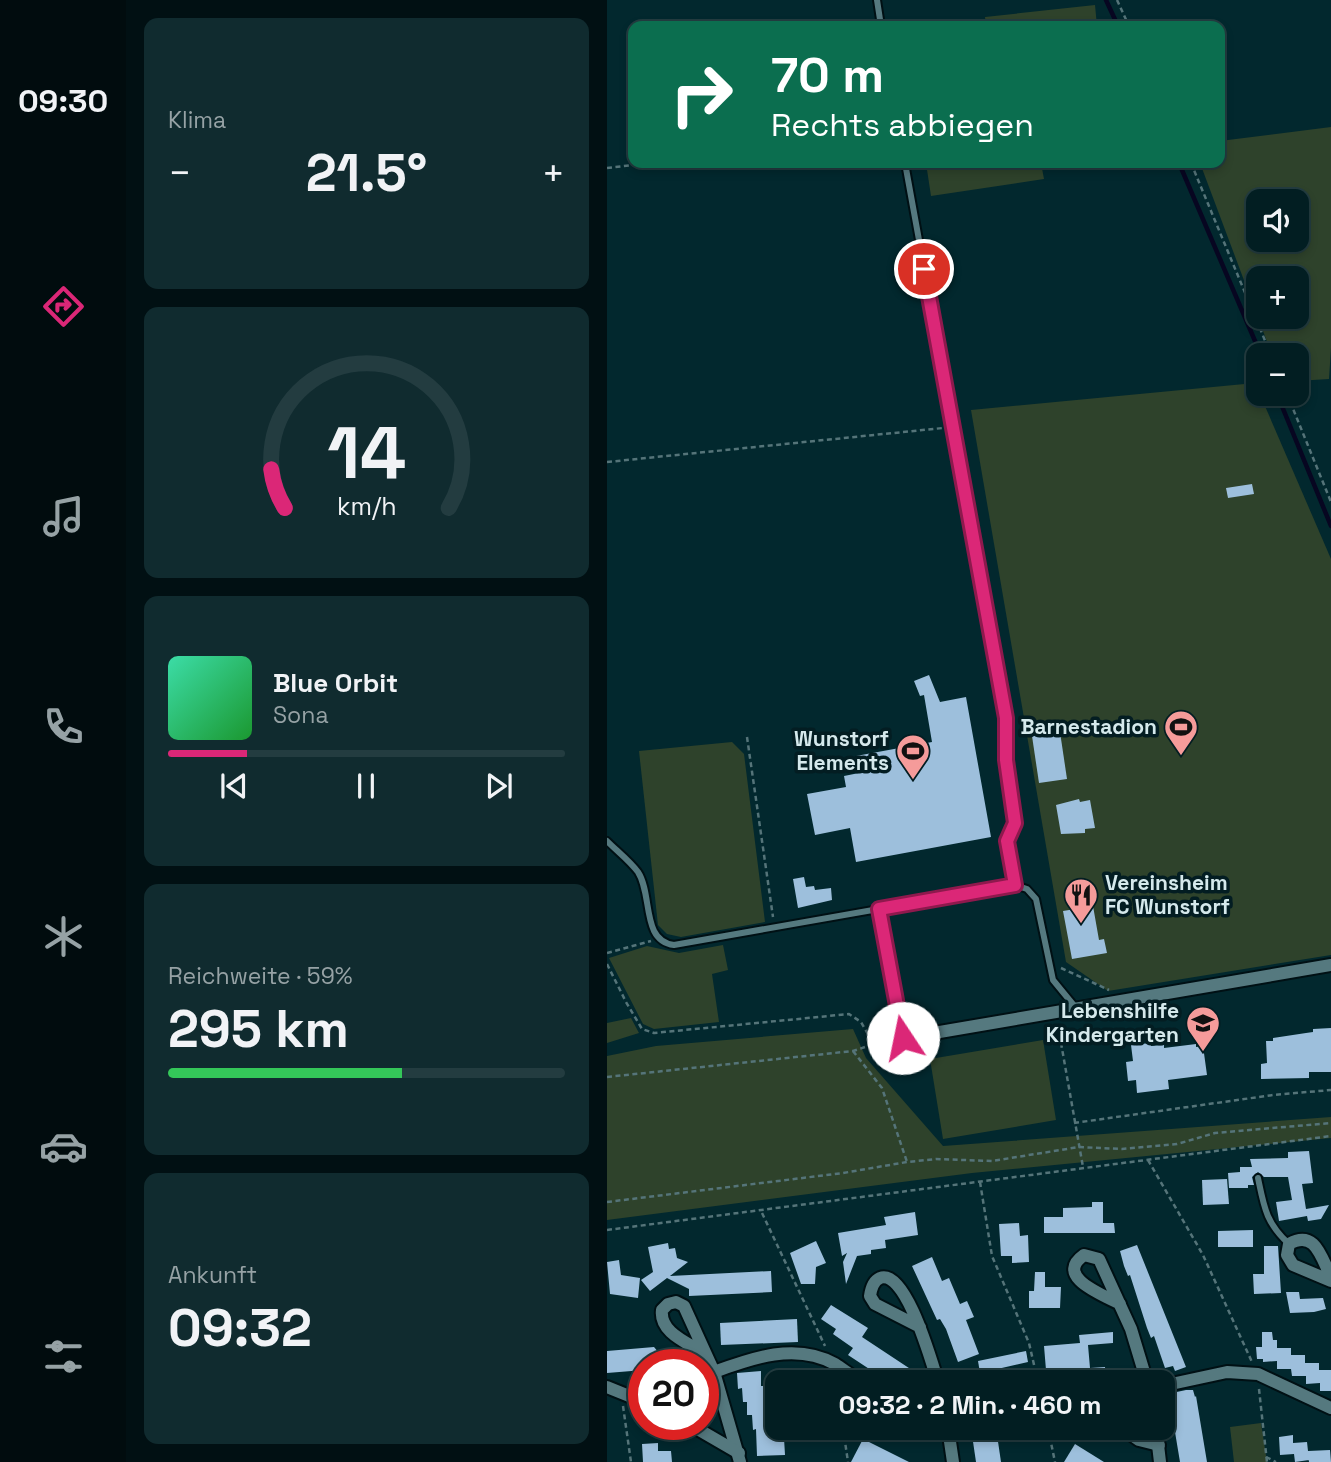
<!DOCTYPE html>
<html lang="de">
<meta charset="utf-8">
<style>
body{margin:0;font-family:"Space Grotesk",sans-serif;background:#102b2f;color:#f1f3f6;height:100vh;display:flex;flex-direction:column;font-size:26px;white-space:nowrap}
*{box-sizing:border-box;margin:0}
p{font-size:23px;color:#96a2a5}
.icon{flex:none;width:38px;height:38px;fill:none;stroke:currentColor;stroke-width:2;stroke-linecap:round;stroke-linejoin:round}
.map{position:relative;flex:1;overflow:hidden}
.details{display:flex;flex-direction:column;gap:18px;padding:18px;background:#011013;width:481px}
.details>*{flex:none}
.guide{position:absolute;left:21px;top:21px;width:597px;height:147px;border-radius:14px;box-shadow:0 4px 10px #0003,0 0 0 2px #233c40;background:#0b6e4f;color:#fff;overflow:hidden}
.buttons{position:absolute;left:639px;top:189px;display:grid;gap:14px}
.buttons a{display:grid;place-items:center;width:63px;height:63px;border-radius:14px;background:#021e22;box-shadow:0 4px 10px #0003,0 0 0 2px #233c40;font-size:35px}
.speed{position:absolute;left:21px;top:1349px;display:flex;gap:14px;font-size:35px;font-weight:700;text-align:center}
.speed>*{display:grid;place-content:center;width:91px;height:91px;border-radius:50%;background:#021e22;box-shadow:0 4px 10px #0003,0 0 0 2px #233c40;line-height:1}
.speed .limit{border:10px solid #d22;background:#fff;color:#111}
.pin{position:absolute;display:grid;place-items:center;width:60px;height:60px;color:#fff;margin:-30px;border:4px solid #fff;border-radius:50%;box-shadow:0 2px 7px #0007}
.me{position:absolute;width:77px;margin:-38px;rotate:349deg;stroke-linejoin:round;filter:drop-shadow(0 0 5px #0008)}
.turn{display:flex;align-items:center;gap:24px;height:147px;padding:0 28px;font-size:32px}
.turn .icon{width:91px;height:91px;stroke-width:2.5}
.turn b{display:block;font-size:49px;line-height:60px}
.big{font-size:52px;font-weight:700;line-height:1.1}
.details .widget{flex:1;display:flex;flex-direction:column;justify-content:center;gap:10px;min-width:0;padding:0 24px;border-radius:14px;background:#102b2f}
.details .dial{align-items:center;gap:0}
.dial svg{height:182px;overflow:visible;fill:none;stroke:#233c40;stroke-width:7;stroke-linecap:round;text-anchor:middle}
.dial text{fill:#f1f3f6;stroke:none}
.song{display:flex;align-items:center;gap:21px}
.cover{width:84px;height:84px;border-radius:10px;background:linear-gradient(135deg,hsl(160 70% 55%),hsl(130 70% 35%))}
.played{height:7px;border-radius:4px;background:linear-gradient(90deg,#db2777 20%,#233c40 20%)}
.keys{display:flex;justify-content:space-around;direction:ltr}
.heat{display:flex;justify-content:space-between;align-items:center;font-size:38px;direction:ltr}
.charge{height:10px;border-radius:5px;background:linear-gradient(90deg,#34c759 59%,#233c40 0)}
.trip{position:absolute;left:158px;top:1370px;width:410px;height:70px;border-radius:14px;background:#021e22;box-shadow:0 4px 10px #0003,0 0 0 2px #233c40;font-weight:700;line-height:70px;text-align:center}
main{display:flex;flex:1;min-height:0}
.menu{display:flex;flex-direction:column;width:126px;justify-content:space-around;align-items:center;background:#010c0e;color:#96a2a5}
.menu .icon{width:49px;height:49px}
.menu .selected{color:#db2777}
.menu b{font-size:32px;color:#f1f3f6}
.map>svg:first-child{display:block}
.green{fill:#2e422b;fill-rule:evenodd}
.lines{fill:none;stroke-linecap:round;stroke-linejoin:round}
.stream{stroke:#070621;stroke-width:4.5}
.building{fill:#9dbfdc}
.lane-casing{stroke:#001014;stroke-width:10}
.street-casing{stroke:#001014;stroke-width:16}
.path{stroke:#557479;stroke-width:2.5;stroke-dasharray:5 3.5;stroke-linecap:butt}
.lane{stroke:#55797f;stroke-width:6}
.street{stroke:#55797f;stroke-width:12}
.route-casing{stroke:#8e194d;stroke-width:18}
.route{stroke:#db2777;stroke-width:12}
.labels{text-anchor:middle;stroke-width:7;stroke-linejoin:round;paint-order:stroke}
.poi-label{font-size:21px;font-weight:bold;fill:#d5e9ec;stroke:#031d22;text-anchor:end}
</style>
<main>
<nav class="menu">
<b>09:30</b>
<svg class="icon selected" aria-label="directions" viewBox="0 0 24 24"><path d="M12 3l9 9-9 9-9-9zM9 14v-3h6M13 9l2 2-2 2"/></svg>
<svg class="icon" aria-label="music" viewBox="0 0 24 24"><path d="M9 18V5l10-2v13"/><circle cx="6" cy="18" r="3"/><circle cx="16" cy="16" r="3"/></svg>
<svg class="icon" aria-label="phone" viewBox="0 0 24 24"><path d="M5 4h4l2 5-3 2q2 4 5 5l2-3 5 2v4C11 20 4 13 5 4z"/></svg>
<svg class="icon" aria-label="climate" viewBox="0 0 24 24"><path d="M12 3v18M4 7l16 10M4 17L20 7"/></svg>
<svg class="icon" aria-label="car" viewBox="0 0 24 24"><path d="M5 17H2v-5l4-1 3-4h7l3 4 3 1v5h-3M9 17h6M6 11h13"/><circle cx="7" cy="17" r="2"/><circle cx="17" cy="17" r="2"/></svg>
<svg class="icon" aria-label="filters" viewBox="0 0 24 24"><path d="M4 7h16M4 17h16"/><circle cx="9" cy="7" r="2"/><circle cx="15" cy="17" r="2"/></svg>
</nav>
<section class="details">
<div class="widget"><p>Klima</p>
<div class="heat"><a>−</a><b class="big">21.5°</b><a>+</a></div>
</div>
<div class="widget dial"><svg viewBox="0 0 100 80">
<path d="M14 69A42 42 0 1 1 86 69"/>
<path d="M14 69A42 42 0 0 1 8 52" stroke="#db2777"/>
<text x="50" y="56" font-size="32" font-weight="700">14</text>
<text x="50" y="72" font-size="11">km/h</text>
</svg></div>
<div class="widget">
<div class="song"><i class="cover"></i><div><b>Blue Orbit</b><p>Sona</p></div></div>
<div class="played"></div>
<div class="keys"><svg class="icon" aria-label="previous" viewBox="0 0 24 24"><path d="M18 5L8 12l10 7zM5 5v14"/></svg><svg class="icon" aria-label="pause" viewBox="0 0 24 24"><path d="M8 5v14M16 5v14"/></svg><svg class="icon" aria-label="next" viewBox="0 0 24 24"><path d="M6 5l10 7-10 7zM19 5v14"/></svg></div>
</div>
<div class="widget"><p>Reichweite · 59%</p><b class="big">295 km</b><div class="charge"></div></div>
<div class="widget"><p>Ankunft</p><b class="big">09:32</b></div>
</section>
<div class="map">
<svg width="724" height="1462" viewBox="0 0 724 1462">
<rect width="100%" height="100%" fill="#02282e"/>
<g class="green">
<path d="M 488,5 L 490,26 L 379,26 L 378,17 Z"/>
<path d="M 724,127 L 724,348 L 722,379 L 690,381 L 690,355 L 665,355 L 593,163 L 612,163 L 613,141 ZM 651,201 L 690,201 L 690,240 L 651,240 ZM 651,278 L 690,278 L 690,317 L 651,317 Z"/>
<path d="M 319,163 L 434,163 L 437,179 L 324,196 Z"/>
<path d="M 648,383 L 724,559 L 724,955 L 501,991 L 459,962 L 364,410 Z"/>
<path d="M 125,742 L 137,754 L 158,922 L 74,937 L 60,934 L 51,925 L 32,751 Z"/>
<path d="M 116,945 L 121,970 L 105,974 L 112,1022 L 47,1029 L 36,1024 L 2,958 L 40,946 L 72,953 Z"/>
<path d="M 24,1018 L 32,1033 L 0,1043 L 0,1023 Z"/>
<path d="M 246,1029 L 259,1058 L 336,1146 L 724,1117 L 724,1138 L 365,1173 L 0,1220 L 0,1056 L 49,1046 Z"/>
<path d="M 436,1040 L 449,1120 L 336,1139 L 323,1059 Z"/>
<path d="M 654,1423 L 660,1462 L 627,1462 L 623,1427 Z"/>
</g>
<g class="lines">
<g class="stream">
<path d="M 499,0 L 511,26"/>
<path d="M 572,163 L 654,355"/>
<path d="M 670,394 L 724,526"/>
</g>
</g>
<g class="building">
<path d="M 645,484 L 647,494 L 621,498 L 619,488 Z"/>
<path d="M 322,675 L 333,702 L 359,697 L 384,837 L 249,862 L 243,828 L 208,835 L 200,794 L 239,787 L 237,776 L 252,773 L 249,756 L 325,742 L 317,695 L 313,696 L 307,681 Z"/>
<path d="M 453,732 L 460,779 L 432,783 L 425,736 Z"/>
<path d="M 472,799 L 473,802 L 483,800 L 488,828 L 478,829 L 478,833 L 454,834 L 449,805 Z"/>
<path d="M 197,877 L 199,887 L 207,886 L 208,890 L 224,888 L 225,900 L 191,908 L 186,879 Z"/>
<path d="M 486,906 L 492,940 L 497,939 L 500,953 L 465,959 L 456,911 Z"/>
<path d="M 724,1028 L 724,1072 L 702,1072 L 702,1078 L 654,1079 L 654,1064 L 660,1063 L 659,1041 L 666,1041 L 666,1038 L 699,1033 L 706,1032 L 706,1029 Z"/>
<path d="M 544,1043 L 544,1046 L 557,1045 L 557,1048 L 589,1044 L 589,1047 L 596,1046 L 600,1075 L 561,1080 L 562,1089 L 530,1093 L 529,1080 L 521,1081 L 519,1062 L 526,1061 L 524,1045 Z"/>
<path d="M 702,1151 L 706,1183 L 695,1184 L 699,1209 L 722,1205 L 714,1219 L 701,1221 L 700,1216 L 672,1221 L 669,1202 L 685,1200 L 681,1177 L 657,1177 L 651,1172 L 645,1177 L 647,1185 L 641,1185 L 641,1188 L 622,1188 L 621,1173 L 633,1172 L 633,1167 L 645,1167 L 643,1159 L 681,1158 L 681,1152 Z"/>
<path d="M 620,1179 L 622,1204 L 596,1205 L 595,1180 Z"/>
<path d="M 485,1202 L 496,1202 L 496,1223 L 507,1223 L 508,1233 L 437,1233 L 437,1217 L 456,1217 L 456,1208 L 485,1207 Z"/>
<path d="M 308,1212 L 311,1235 L 278,1240 L 279,1248 L 264,1250 L 264,1254 L 250,1256 L 239,1284 L 236,1262 L 240,1253 L 235,1256 L 231,1233 L 279,1225 L 277,1217 Z"/>
<path d="M 412,1223 L 413,1236 L 421,1235 L 422,1262 L 405,1263 L 405,1256 L 394,1256 L 392,1224 Z"/>
<path d="M 646,1230 L 646,1247 L 611,1247 L 611,1231 Z"/>
<path d="M 209,1241 L 219,1263 L 209,1267 L 208,1284 L 194,1284 L 183,1253 Z"/>
<path d="M 61,1243 L 62,1249 L 68,1248 L 70,1258 L 81,1262 L 63,1276 L 164,1271 L 165,1292 L 82,1296 L 82,1289 L 60,1278 L 43,1291 L 34,1280 L 46,1272 L 41,1247 Z"/>
<path d="M 530,1245 L 579,1367 L 568,1371 L 566,1366 L 558,1368 L 547,1336 L 544,1338 L 540,1328 L 523,1275 L 521,1276 L 517,1266 L 513,1251 Z"/>
<path d="M 657,1246 L 671,1246 L 674,1293 L 647,1294 L 646,1274 L 657,1274 Z"/>
<path d="M 325,1257 L 335,1281 L 342,1278 L 353,1304 L 360,1301 L 367,1317 L 359,1320 L 372,1354 L 351,1362 L 339,1329 L 333,1319 L 330,1320 L 305,1266 Z"/>
<path d="M 12,1260 L 14,1275 L 33,1278 L 31,1298 L 3,1294 L 0,1262 Z"/>
<path d="M 428,1272 L 438,1272 L 438,1287 L 454,1287 L 453,1308 L 422,1308 L 422,1291 L 427,1291 Z"/>
<path d="M 679,1292 L 692,1292 L 693,1299 L 716,1298 L 719,1309 L 707,1312 L 683,1313 Z"/>
<path d="M 224,1305 L 261,1328 L 255,1337 L 314,1376 L 311,1382 L 282,1382 L 241,1355 L 246,1348 L 226,1334 L 229,1329 L 214,1319 Z"/>
<path d="M 190,1319 L 191,1342 L 114,1345 L 113,1323 Z"/>
<path d="M 506,1332 L 506,1343 L 481,1345 L 483,1368 L 498,1367 L 499,1382 L 469,1382 L 468,1377 L 454,1378 L 454,1369 L 439,1370 L 437,1346 L 473,1343 L 472,1335 Z"/>
<path d="M 655,1332 L 665,1332 L 666,1340 L 670,1340 L 670,1348 L 684,1348 L 684,1355 L 698,1355 L 698,1363 L 712,1363 L 712,1370 L 724,1370 L 724,1391 L 713,1391 L 713,1383 L 699,1384 L 699,1376 L 685,1376 L 684,1369 L 670,1369 L 670,1361 L 656,1362 L 656,1359 L 650,1359 L 649,1347 L 655,1347 Z"/>
<path d="M 47,1347 L 62,1365 L 37,1365 L 37,1370 L 0,1373 L 0,1351 Z"/>
<path d="M 419,1351 L 421,1362 L 373,1373 L 371,1361 Z"/>
<path d="M 154,1371 L 154,1386 L 160,1386 L 160,1398 L 164,1398 L 164,1412 L 168,1412 L 170,1428 L 173,1428 L 174,1438 L 177,1438 L 178,1455 L 150,1456 L 149,1429 L 146,1430 L 145,1415 L 140,1415 L 140,1402 L 136,1402 L 135,1388 L 131,1389 L 130,1373 Z"/>
<path d="M 579,1390 L 586,1390 L 588,1397 L 589,1396 L 600,1462 L 573,1462 L 563,1402 L 567,1402 L 565,1393 Z"/>
<path d="M 364,1428 L 389,1428 L 394,1462 L 369,1462 Z"/>
<path d="M 686,1435 L 686,1443 L 700,1442 L 701,1451 L 723,1450 L 724,1462 L 702,1462 L 701,1453 L 702,1460 L 688,1462 L 687,1454 L 673,1455 L 672,1437 Z"/>
<path d="M 256,1439 L 302,1462 L 244,1462 Z"/>
<path d="M 51,1443 L 51,1451 L 64,1451 L 65,1462 L 36,1462 L 35,1444 Z"/>
<path d="M 468,1444 L 497,1462 L 457,1462 Z"/>
</g>
<g class="lines">
<g class="lane-casing">
<g id="lane">
<path d="M 270,0 L 274,26"/>
<path d="M 298,163 L 399,718 L 399,760 L 408,823 L 400,841 L 408,885"/>
<path d="M 0,841 C 10,851 23,861 31,872 C 46,895 34,941 67,945 L 408,885 L 420,889 L 429,899 L 446,980 L 469,1008"/>
<path d="M 272,910 L 296,1038"/>
<path d="M 651,1178 C 657,1207 659,1223 682,1244"/>
</g>
</g>
<g class="street-casing">
<g id="street">
<path d="M 274,1042 L 724,965"/>
<path d="M 724,1277 C 714,1257 708,1229 682,1244 L 680,1255 L 686,1265 L 724,1281"/>
<path d="M 513,1304 C 497,1295 446,1277 477,1255 L 492,1259 L 524,1329 L 540,1382"/>
<path d="M 313,1327 L 268,1304 L 263,1296 C 264,1289 266,1281 273,1278 C 299,1268 325,1364 331,1382"/>
<path d="M 98,1354 C 82,1343 52,1333 55,1310 L 61,1304 L 69,1302 L 77,1306 L 107,1372 L 133,1462"/>
<path d="M 107,1372 C 145,1358 189,1342 228,1364 C 237,1370 246,1377 255,1382"/>
<path d="M 393,1382 L 404,1380 L 437,1382"/>
<path d="M 555,1386 L 620,1372 L 651,1374 L 724,1408"/>
<path d="M 0,1387 L 37,1402"/>
<path d="M 82,1424 L 132,1453"/>
<path d="M 341,1428 L 346,1462"/>
<path d="M 515,1428 L 532,1440 L 552,1445"/>
<path d="M 549,1428 L 553,1462"/>
</g>
</g>
<g class="path">
<path d="M 510,0 L 522,26"/>
<path d="M 584,163 L 664,355"/>
<path d="M 0,168 L 42,163"/>
<path d="M 680,394 L 724,502"/>
<path d="M 0,462 L 336,428"/>
<path d="M 140,737 L 166,917"/>
<path d="M 0,953 L 44,941"/>
<path d="M 0,964 L 19,1002 L 35,1029 L 47,1033 L 242,1014 L 254,1022 L 262,1036"/>
<path d="M 454,968 L 502,990"/>
<path d="M 451,1026 L 476,1167"/>
<path d="M 246,1051 L 275,1088 L 300,1162"/>
<path d="M 0,1077 L 246,1051 L 264,1045"/>
<path d="M 467,1123 L 666,1095 L 724,1090"/>
<path d="M 541,1160 L 596,1255 L 645,1362"/>
<path d="M 373,1182 L 385,1256 L 422,1343 L 428,1369"/>
<path d="M 0,1202 L 236,1173 L 300,1162 L 329,1159 L 385,1161 L 472,1147 L 515,1149 L 570,1144 L 608,1133 L 724,1123"/>
<path d="M 155,1213 L 218,1346"/>
<path d="M 0,1230 L 724,1136"/>
<path d="M 652,1389 L 660,1462"/>
<path d="M 16,1406 L 24,1462"/>
<path d="M 236,1428 L 241,1462"/>
<path d="M 441,1428 L 448,1462"/>
<path d="M 659,1457 L 669,1462"/>
</g>
<use href="#lane" class="lane"/>
<use href="#street" class="street"/>
</g>
<g class="lines">
<g class="route-casing">
<path id="route" d="M 296,1038 L 272,909 L 408,885 L 400,841 L 408,823 L 399,760 L 399,718 L 317,269"/>
</g>
<use href="#route" class="route"/>
</g>
<defs>
<g id="stadium-pin" transform="scale(1.75)"><path d="M0 17L-7.5 6A9.5 9.5 0 1 1 7.5 6Z" fill="#f59b9a" stroke="#031d22"/><path d="M0-5a6.5 5 0 1 0 0 10a6.5 5 0 1 0 0-10ZM-3.5-1.8h7v3.6h-7Z" fill="#111"/></g>
<g id="restaurant-pin" transform="scale(1.75)"><path d="M0 17L-7.5 6A9.5 9.5 0 1 1 7.5 6Z" fill="#f59b9a" stroke="#031d22"/><path d="M-5-6h1v4h1v-4h1v4h1v-4h1v5L-1.5 .5V6h-2V.5L-5-1ZM5-6V6H3V1.5H1.5Q1.5-4 5-6Z" fill="#111"/></g>
<g id="school-pin" transform="scale(1.75)"><path d="M0 17L-7.5 6A9.5 9.5 0 1 1 7.5 6Z" fill="#f59b9a" stroke="#031d22"/><path d="M0-5L7-2L0 1L-7-2ZM-4 1L0 2.5L4 1V4Q0 6-4 4Z" fill="#111"/></g>
</defs>
<g fill-rule="evenodd">
<use href="#stadium-pin" x="574" y="727"/>
<use href="#stadium-pin" x="306" y="751"/>
<use href="#restaurant-pin" x="474" y="895"/>
<use href="#school-pin" x="596" y="1023"/>
</g>
<g class="labels">
<g class="poi-label">
<text x="550" y="734">Barnestadion</text>
<text x="282" y="746">Wunstorf<tspan x="282" dy="24">Elements</tspan></text>
<text x="498" y="890" text-anchor="start">Vereinsheim<tspan x="498" dy="24">FC Wunstorf</tspan></text>
<text x="572" y="1018">Lebenshilfe<tspan x="572" dy="24">Kindergarten</tspan></text>
</g>
</g>
</svg>
<div class="buttons">
<a><svg class="icon" aria-label="sound" viewBox="0 0 24 24"><path d="M4 9h4l5-4v14l-5-4H4zM17 9q2 3 0 6"/></svg></a>
<a>+</a>
<a>−</a>
</div>
<div class="speed"><div class="limit">20</div></div>
<div class="pin" style="left:317px;top:269px;background:#d93025"><svg class="icon" aria-label="arrive" viewBox="0 0 24 24"><path d="M6 21V4h12l-3 4 3 4H6"/></svg></div>
<svg class="me" style="left:296px;top:1038px" viewBox="-20 -20 40 40"><circle r="19" fill="#fff"/><path d="M0-13L10 11 0 6-10 11z" fill="#db2777"/></svg>
<div class="trip">09:32 · 2 Min. · 460 m</div>
<div class="guide">
<div class="turn"><svg class="icon" aria-label="right" viewBox="0 0 24 24"><path d="M7 20v-9h11M14 6l5 5-5 5"/></svg><div><b>70 m</b>Rechts abbiegen</div></div>
</div>
</div>
</main>
